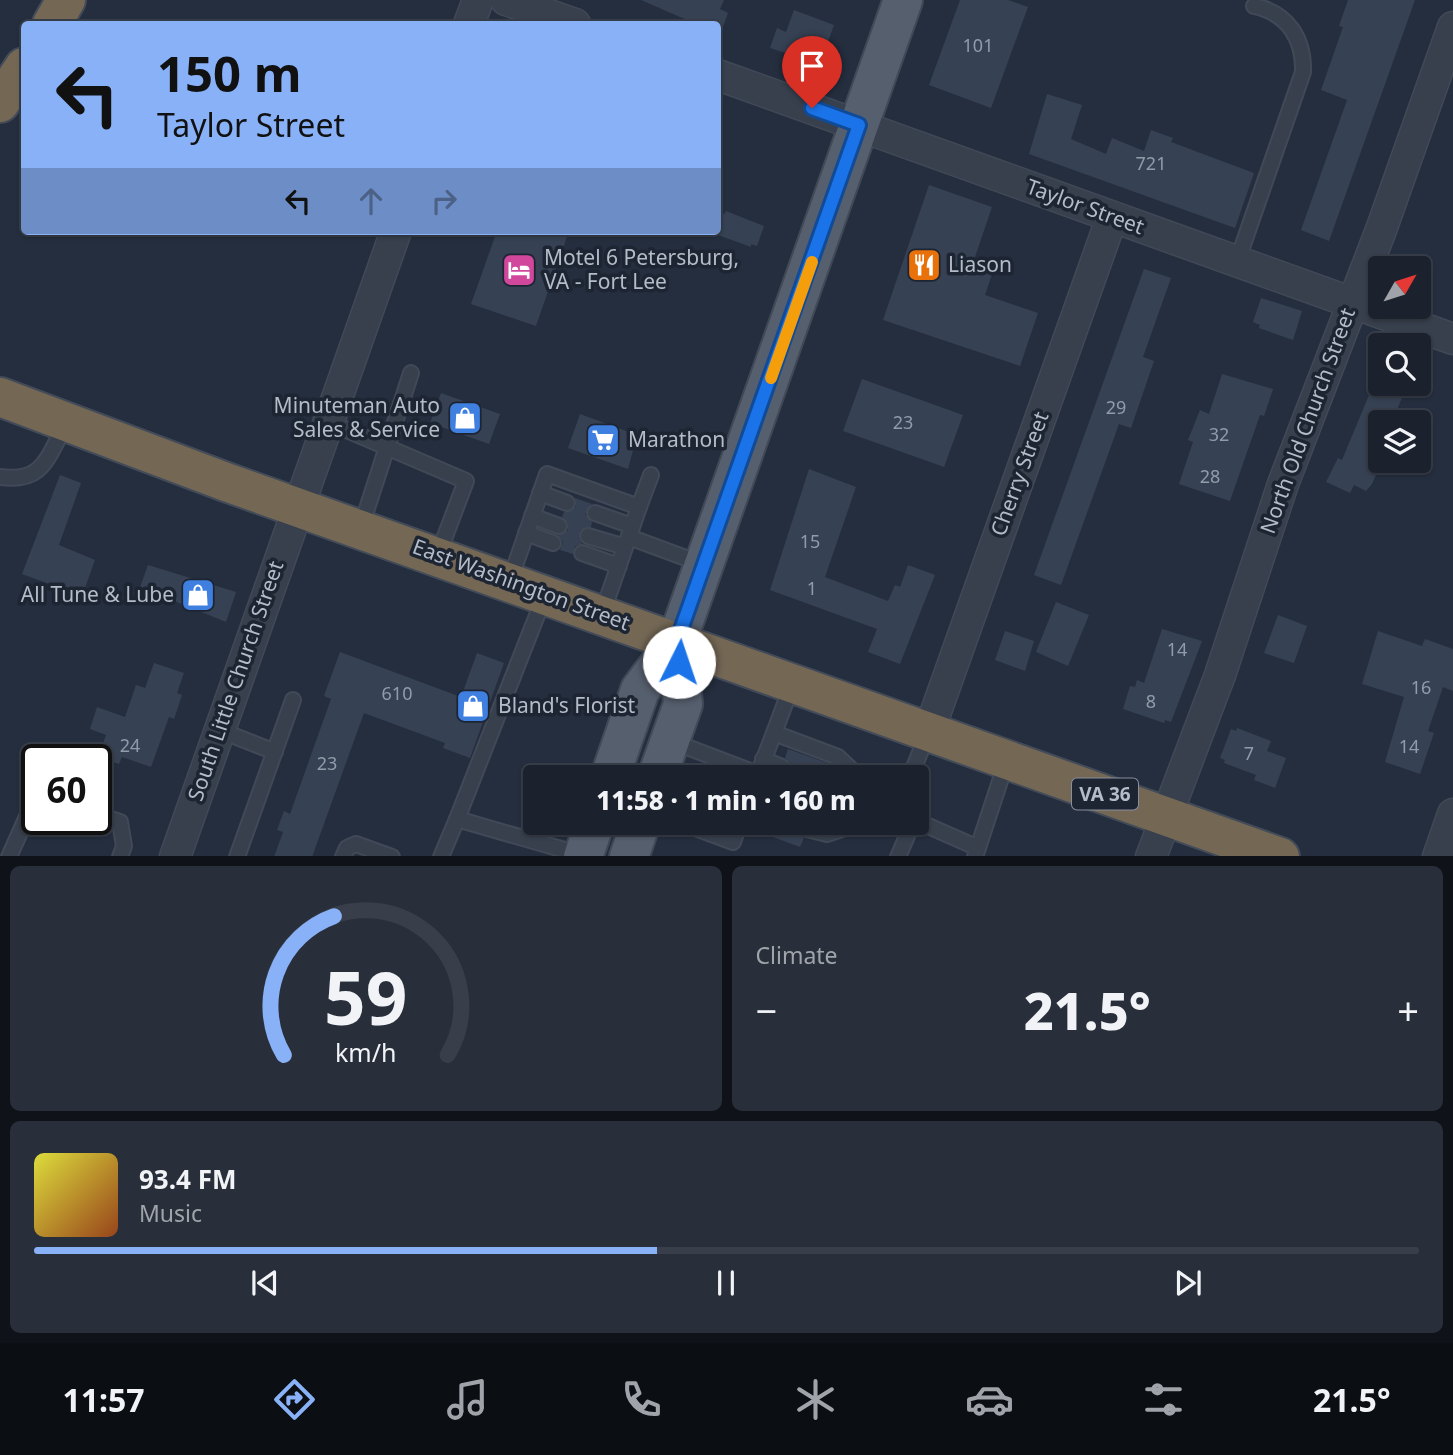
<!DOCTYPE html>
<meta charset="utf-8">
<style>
body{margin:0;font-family:"Noto Sans",sans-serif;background:#282f3a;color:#f1f3f6;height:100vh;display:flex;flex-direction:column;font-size:26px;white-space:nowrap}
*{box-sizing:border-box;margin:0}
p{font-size:23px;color:#a0a4aa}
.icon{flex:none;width:38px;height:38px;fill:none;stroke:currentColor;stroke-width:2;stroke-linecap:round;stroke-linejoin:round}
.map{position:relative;height:856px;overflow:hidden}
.details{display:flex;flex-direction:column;gap:10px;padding:10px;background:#0f1319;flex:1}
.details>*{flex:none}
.hud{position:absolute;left:21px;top:21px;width:700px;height:214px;border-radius:7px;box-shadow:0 2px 5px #0004,0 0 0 2px #393f4a;background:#89b1f8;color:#111;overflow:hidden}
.needle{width:46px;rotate:51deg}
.controls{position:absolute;left:1368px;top:256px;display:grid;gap:14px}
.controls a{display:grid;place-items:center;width:63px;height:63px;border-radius:7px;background:#1b222e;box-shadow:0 2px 5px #0004,0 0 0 2px #393f4a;font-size:35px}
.speed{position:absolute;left:21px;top:744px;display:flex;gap:14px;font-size:35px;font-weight:700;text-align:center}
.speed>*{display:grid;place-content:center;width:91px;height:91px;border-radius:50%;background:#1b222e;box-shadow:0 2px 5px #0004,0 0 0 2px #393f4a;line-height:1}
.speed .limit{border:4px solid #111;border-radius:10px;background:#fff;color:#111}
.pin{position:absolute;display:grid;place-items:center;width:60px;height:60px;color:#fff;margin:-72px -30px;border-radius:50% 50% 50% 0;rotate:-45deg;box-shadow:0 0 7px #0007}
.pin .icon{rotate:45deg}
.me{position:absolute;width:77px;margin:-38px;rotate:4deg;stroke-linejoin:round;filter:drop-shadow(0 0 5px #0008)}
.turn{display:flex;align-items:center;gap:24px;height:147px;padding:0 21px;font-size:32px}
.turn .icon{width:91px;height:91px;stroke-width:2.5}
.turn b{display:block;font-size:49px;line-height:60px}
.lanes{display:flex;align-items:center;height:66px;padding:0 21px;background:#0003;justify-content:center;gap:35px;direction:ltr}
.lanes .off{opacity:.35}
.big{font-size:52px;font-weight:800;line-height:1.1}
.details .tile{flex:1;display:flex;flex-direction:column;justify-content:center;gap:10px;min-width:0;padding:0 24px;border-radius:10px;background:#282f3a}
.details .dial{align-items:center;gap:0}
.dial svg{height:182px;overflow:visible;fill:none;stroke:#393f4a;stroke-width:7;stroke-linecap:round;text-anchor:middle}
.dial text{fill:#f1f3f6;stroke:none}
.song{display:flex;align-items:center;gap:21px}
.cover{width:84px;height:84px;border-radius:10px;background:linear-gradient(135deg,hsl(60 70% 55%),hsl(20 70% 35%))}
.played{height:7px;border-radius:4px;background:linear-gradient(90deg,#89b1f8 45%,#393f4a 45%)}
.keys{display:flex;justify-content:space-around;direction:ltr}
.heat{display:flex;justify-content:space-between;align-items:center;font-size:38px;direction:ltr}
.details .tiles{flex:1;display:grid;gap:10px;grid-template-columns:1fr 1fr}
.tile:last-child{grid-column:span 2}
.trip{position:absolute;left:523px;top:765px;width:406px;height:70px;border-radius:7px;background:#1b222e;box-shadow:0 2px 5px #0004,0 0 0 2px #393f4a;font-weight:800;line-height:70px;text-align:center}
.menu{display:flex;height:112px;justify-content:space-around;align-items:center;background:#0b0e12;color:#a0a4aa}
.menu .icon{width:49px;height:49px}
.menu .active{color:#89b1f8}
.menu b{font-size:32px;color:#f1f3f6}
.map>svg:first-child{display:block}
.building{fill:#364254}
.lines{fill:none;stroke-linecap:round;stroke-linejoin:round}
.lane-casing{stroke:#414957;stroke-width:18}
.street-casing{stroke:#414957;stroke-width:33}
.primary-casing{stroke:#414957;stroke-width:42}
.highway-casing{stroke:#434b59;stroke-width:42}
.lane{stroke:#38404e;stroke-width:14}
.street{stroke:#38404e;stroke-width:30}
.primary{stroke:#565f6e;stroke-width:38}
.highway{stroke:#746855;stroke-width:38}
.route-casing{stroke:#114b97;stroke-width:18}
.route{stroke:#1a73e8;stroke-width:12}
.slow{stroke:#f59e0b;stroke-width:12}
.labels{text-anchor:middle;stroke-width:7;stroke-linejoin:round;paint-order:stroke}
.number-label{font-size:18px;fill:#929baa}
.shield{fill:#1d2533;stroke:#878e9c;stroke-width:2}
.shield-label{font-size:19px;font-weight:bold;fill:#b4bbc9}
.street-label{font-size:21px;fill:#b4bbc9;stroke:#1d2533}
.poi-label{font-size:21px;fill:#b4bbc9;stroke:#1d2533;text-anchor:start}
</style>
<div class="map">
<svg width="1453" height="857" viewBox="0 0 1453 857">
<rect width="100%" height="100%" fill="#242e3e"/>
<g class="building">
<path d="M 641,0 L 724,0 L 720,9 L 728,13 L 721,32 L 718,24 L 685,24 L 687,20 Z"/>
<path d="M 960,0 L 1008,0 L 1028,7 L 991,108 L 929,85 Z"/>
<path d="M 1348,0 L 1415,0 L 1329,241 L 1301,230 L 1347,100 L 1321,90 L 1343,27 L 1339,26 Z"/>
<path d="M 794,10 L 834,25 L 820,64 L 770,48 L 777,28 L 786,32 Z"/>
<path d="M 1047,94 L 1082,105 L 1071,139 L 1106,154 L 1112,138 L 1144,151 L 1151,130 L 1173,138 L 1171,142 L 1254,173 L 1235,228 L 1029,154 Z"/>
<path d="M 929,185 L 992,207 L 974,260 L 992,274 L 985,295 L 1038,313 L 1020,366 L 883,320 Z"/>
<path d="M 718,211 L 725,214 L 726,211 L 764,226 L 757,246 L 751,244 L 751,247 L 718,235 Z"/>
<path d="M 497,231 L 569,231 L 536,326 L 471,304 Z"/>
<path d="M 1144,269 L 1171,278 L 1143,357 L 1154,361 L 1131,428 L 1119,424 L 1061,585 L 1034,575 Z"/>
<path d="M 1261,298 L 1302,311 L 1293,340 L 1259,328 L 1260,325 L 1253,322 Z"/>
<path d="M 1379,371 L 1381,385 L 1408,383 L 1392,422 L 1381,422 L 1381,444 L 1375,458 L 1382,461 L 1372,484 L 1366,491 L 1354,485 L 1350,493 L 1326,482 L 1338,458 L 1342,460 Z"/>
<path d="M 1222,374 L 1273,389 L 1264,416 L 1260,415 L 1230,501 L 1179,484 L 1193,442 L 1188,440 L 1200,410 L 1209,414 Z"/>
<path d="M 862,379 L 963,415 L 944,467 L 843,431 Z"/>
<path d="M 441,393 L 500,414 L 489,444 L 430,423 Z"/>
<path d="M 580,414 L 637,435 L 628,469 L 568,448 Z"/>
<path d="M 809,469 L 856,487 L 825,577 L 888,601 L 895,585 L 900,587 L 908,565 L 935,575 L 900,664 L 868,652 L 877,629 L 770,590 Z"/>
<path d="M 60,475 L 81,483 L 59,545 L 95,560 L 82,596 L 22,574 Z"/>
<path d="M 575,498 L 592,504 L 585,514 L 592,522 L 591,527 L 581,530 L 579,538 L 582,544 L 575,546 L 573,554 L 560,550 L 563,542 L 558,535 L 568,530 L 568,524 L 562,517 L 564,512 L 576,507 Z"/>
<path d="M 148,565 L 236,592 L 226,622 L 140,587 Z"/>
<path d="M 1056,602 L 1089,615 L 1068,666 L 1036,652 Z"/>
<path d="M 1278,615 L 1307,626 L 1294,663 L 1264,653 Z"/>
<path d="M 1162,629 L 1202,641 L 1171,722 L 1165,720 L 1164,723 L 1123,709 L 1130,686 L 1135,687 L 1137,680 L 1144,683 Z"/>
<path d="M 1005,631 L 1034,641 L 1025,671 L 995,660 Z"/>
<path d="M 1378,631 L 1422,646 L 1425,639 L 1453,649 L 1453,691 L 1443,687 L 1428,731 L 1434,733 L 1420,774 L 1385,762 L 1404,697 L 1362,684 Z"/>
<path d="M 340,652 L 461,697 L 477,653 L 504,663 L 470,758 L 443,748 L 445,743 L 364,713 L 312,857 L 274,857 L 283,832 L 277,830 L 284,811 L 290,814 L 331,699 L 324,696 Z"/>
<path d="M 154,663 L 184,673 L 177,693 L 182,695 L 174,719 L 169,717 L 151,767 L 122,757 L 119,764 L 98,757 L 106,735 L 90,729 L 97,707 L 125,717 L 136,685 L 145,688 Z"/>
<path d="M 1237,728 L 1271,741 L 1267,751 L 1286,758 L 1275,788 L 1254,780 L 1256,775 L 1224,763 L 1225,760 L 1220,758 L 1231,729 L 1236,731 Z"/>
<path d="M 788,749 L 833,765 L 845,777 L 778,777 L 787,775 L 791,770 L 790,762 L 785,758 Z"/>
<path d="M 749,822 L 800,822 L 798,831 L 804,838 L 800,847 L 748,828 Z"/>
</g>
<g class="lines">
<g class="lane-casing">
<g id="lane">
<path d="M 1237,262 L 1303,72 C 1304,39 1288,13 1254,6"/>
<path d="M 328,422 L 466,481 L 438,555"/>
<path d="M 0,477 C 44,483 47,457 66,424"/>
<path d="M 540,493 L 567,503"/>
<path d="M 639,507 L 651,475"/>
<path d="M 595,513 L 632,526"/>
<path d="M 532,516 L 559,526"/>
<path d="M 361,527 L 411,373"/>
<path d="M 526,533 L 553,543"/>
<path d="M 588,536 L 625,547"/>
<path d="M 629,537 L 702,564"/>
<path d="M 582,553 L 619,566"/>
<path d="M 510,580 L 547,474 L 639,507 L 602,614"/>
<path d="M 219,730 L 275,752"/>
<path d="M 774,733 L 792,685"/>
<path d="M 671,741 L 758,774"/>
<path d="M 763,759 L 782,767"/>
<path d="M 757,777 L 774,733 L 838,757 L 859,777"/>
<path d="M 910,777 L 928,733"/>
<path d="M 96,814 L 120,822 L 124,846 L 120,857"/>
<path d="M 457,819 L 545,595"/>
<path d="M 917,821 L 978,848"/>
<path d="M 679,822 L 733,842 L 740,822"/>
<path d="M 807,829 L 827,834 L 863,822"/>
<path d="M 9,857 L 29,812 L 37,804"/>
<path d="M 237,857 L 293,700"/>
<path d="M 343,857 L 347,848 L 356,844 L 392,857"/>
<path d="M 441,857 L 457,819 L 582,855"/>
<path d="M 898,857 L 913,822"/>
<path d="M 975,857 L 1007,760"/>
</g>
</g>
<g class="street-casing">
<g id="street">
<path d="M 506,0 L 575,24"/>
<path d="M 469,24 L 478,0"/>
<path d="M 718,75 L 1453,339"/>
<path d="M 929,731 L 1112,217"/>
<path d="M 175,857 L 396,231"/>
<path d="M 1151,857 L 1220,675 L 1283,484 L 1381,230 L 1453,27"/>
<path d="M 1438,857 L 1453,814"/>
</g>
</g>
<g class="primary-casing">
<g id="primary">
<path d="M 610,777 L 640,690 L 677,641 L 903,0"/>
<path d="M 657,777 L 683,704 L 677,641"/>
<path d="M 583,857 L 595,822"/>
<path d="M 629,857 L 641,822"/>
</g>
</g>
<g class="highway-casing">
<g id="highway">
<path d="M 52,24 L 66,0"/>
<path d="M 0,103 L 24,67"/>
<path d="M 0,397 L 226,482 L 1280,857"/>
</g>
</g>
<use href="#lane" class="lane"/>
<use href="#street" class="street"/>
<use href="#primary" class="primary"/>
<use href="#highway" class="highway"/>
</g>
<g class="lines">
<g class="route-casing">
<path id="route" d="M 679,662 L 677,641 L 859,125 L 812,108"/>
</g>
<use href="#route" class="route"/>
<path class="slow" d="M 771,378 L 812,262"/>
</g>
<defs>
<g id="restaurant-square" transform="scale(1.75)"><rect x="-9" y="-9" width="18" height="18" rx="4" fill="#e8710a" stroke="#1d2533"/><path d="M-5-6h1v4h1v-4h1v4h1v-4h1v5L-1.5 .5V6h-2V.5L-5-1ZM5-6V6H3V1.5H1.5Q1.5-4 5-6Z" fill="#fff"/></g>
<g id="hotel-square" transform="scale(1.75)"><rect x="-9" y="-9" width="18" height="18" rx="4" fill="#d1479c" stroke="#1d2533"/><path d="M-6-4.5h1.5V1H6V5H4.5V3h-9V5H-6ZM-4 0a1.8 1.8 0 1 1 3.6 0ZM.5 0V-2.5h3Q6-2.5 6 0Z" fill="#fff"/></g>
<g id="shop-square" transform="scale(1.75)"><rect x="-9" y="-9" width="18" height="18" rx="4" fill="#3f7fe0" stroke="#1d2533"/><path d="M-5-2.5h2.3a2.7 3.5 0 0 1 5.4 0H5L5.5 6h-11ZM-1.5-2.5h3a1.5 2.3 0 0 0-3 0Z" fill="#fff"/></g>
<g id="supermarket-square" transform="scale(1.75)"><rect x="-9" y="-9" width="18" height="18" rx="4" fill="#3f7fe0" stroke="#1d2533"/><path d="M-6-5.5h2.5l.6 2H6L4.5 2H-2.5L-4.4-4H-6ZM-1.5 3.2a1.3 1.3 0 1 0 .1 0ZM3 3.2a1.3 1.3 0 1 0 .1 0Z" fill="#fff"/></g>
</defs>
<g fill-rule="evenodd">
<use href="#restaurant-square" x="924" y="265"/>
<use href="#hotel-square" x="519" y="270"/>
<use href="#shop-square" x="465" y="418"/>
<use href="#supermarket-square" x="603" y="440"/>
<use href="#shop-square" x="198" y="595"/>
<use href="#shop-square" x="473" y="706"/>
</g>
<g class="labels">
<g class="number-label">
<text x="978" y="52">101</text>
<text x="1151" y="170">721</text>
<text x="1116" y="414">29</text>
<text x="903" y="429">23</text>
<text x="1219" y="441">32</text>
<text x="1210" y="483">28</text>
<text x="810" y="548">15</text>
<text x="812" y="595">1</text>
<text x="1177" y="656">14</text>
<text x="1421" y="694">16</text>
<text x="397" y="700">610</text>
<text x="1151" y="708">8</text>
<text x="130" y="752">24</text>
<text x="1409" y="753">14</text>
<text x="1249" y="760">7</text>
<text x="327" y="770">23</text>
</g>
<rect class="shield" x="1072" y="778.5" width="66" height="31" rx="5"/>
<g class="shield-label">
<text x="1105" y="801">VA 36</text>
</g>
<g class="street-label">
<text transform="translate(1085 207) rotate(20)" y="7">Taylor Street</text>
<text transform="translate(1308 421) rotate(-70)" y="7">North Old Church Street</text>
<text transform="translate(1020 474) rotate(-70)" y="7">Cherry Street</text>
<text transform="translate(521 585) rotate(20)" y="7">East Washington Street</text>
<text transform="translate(236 681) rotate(-71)" y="7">South Little Church Street</text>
</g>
<g class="poi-label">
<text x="544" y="265">Motel 6 Petersburg,<tspan x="544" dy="24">VA - Fort Lee</tspan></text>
<text x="948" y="272">Liason</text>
<text x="440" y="413" text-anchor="end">Minuteman Auto<tspan x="440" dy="24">Sales &amp; Service</tspan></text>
<text x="628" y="447">Marathon</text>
<text x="174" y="602" text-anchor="end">All Tune &amp; Lube</text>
<text x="498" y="713">Bland's Florist</text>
</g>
</g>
</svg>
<div class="controls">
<a><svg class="needle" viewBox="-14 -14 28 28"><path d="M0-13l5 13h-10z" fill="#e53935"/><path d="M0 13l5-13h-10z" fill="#a0a4aa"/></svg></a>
<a><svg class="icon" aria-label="search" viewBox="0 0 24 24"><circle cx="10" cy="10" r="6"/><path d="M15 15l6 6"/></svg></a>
<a><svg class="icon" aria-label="layers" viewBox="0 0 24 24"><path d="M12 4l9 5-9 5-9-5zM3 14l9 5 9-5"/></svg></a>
</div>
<div class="speed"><div class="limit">60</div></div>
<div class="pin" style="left:812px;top:108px;background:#d93025"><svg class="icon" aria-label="arrive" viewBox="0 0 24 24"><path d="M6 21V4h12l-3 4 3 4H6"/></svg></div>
<svg class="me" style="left:679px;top:662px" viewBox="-20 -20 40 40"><circle r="19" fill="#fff"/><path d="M0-13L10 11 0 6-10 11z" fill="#1a73e8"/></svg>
<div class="trip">11:58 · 1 min · 160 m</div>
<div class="hud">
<div class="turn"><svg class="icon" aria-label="left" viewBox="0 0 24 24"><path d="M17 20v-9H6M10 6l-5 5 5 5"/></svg><div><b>150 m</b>Taylor Street</div></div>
<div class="lanes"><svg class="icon" aria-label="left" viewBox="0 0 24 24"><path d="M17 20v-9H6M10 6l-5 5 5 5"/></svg><svg class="icon off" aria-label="ahead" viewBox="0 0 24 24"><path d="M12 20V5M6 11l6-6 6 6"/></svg><svg class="icon off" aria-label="right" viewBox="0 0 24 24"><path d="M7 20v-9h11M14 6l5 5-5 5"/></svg></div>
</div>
</div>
<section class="details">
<div class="tiles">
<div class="tile dial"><svg viewBox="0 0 100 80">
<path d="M14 69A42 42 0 1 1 86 69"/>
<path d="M14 69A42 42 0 0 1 36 8" stroke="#89b1f8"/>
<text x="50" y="56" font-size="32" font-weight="700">59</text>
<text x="50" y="72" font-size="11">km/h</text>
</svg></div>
<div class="tile"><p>Climate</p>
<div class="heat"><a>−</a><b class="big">21.5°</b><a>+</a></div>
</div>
<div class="tile">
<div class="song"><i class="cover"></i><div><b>93.4 FM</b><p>Music</p></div></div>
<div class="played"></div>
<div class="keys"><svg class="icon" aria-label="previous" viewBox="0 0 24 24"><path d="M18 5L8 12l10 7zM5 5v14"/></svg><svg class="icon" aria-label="pause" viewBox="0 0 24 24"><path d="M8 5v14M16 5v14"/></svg><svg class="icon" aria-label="next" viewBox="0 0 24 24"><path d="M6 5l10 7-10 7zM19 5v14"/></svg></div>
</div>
</div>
</section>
<nav class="menu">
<b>11:57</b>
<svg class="icon active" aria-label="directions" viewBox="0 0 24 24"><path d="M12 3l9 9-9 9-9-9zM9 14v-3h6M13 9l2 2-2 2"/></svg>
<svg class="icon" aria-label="music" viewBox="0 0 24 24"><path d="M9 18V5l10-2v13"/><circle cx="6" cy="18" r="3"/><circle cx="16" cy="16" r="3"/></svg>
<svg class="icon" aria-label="phone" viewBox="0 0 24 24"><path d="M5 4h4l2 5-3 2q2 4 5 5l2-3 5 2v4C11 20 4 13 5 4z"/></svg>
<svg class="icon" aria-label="climate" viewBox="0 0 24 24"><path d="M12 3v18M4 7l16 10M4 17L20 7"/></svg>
<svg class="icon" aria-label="car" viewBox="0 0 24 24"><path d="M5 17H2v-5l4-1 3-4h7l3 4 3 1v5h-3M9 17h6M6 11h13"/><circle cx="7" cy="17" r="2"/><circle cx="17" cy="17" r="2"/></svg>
<svg class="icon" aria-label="filters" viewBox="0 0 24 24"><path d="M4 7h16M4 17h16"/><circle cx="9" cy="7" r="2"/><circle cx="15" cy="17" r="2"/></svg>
<b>21.5°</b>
</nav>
